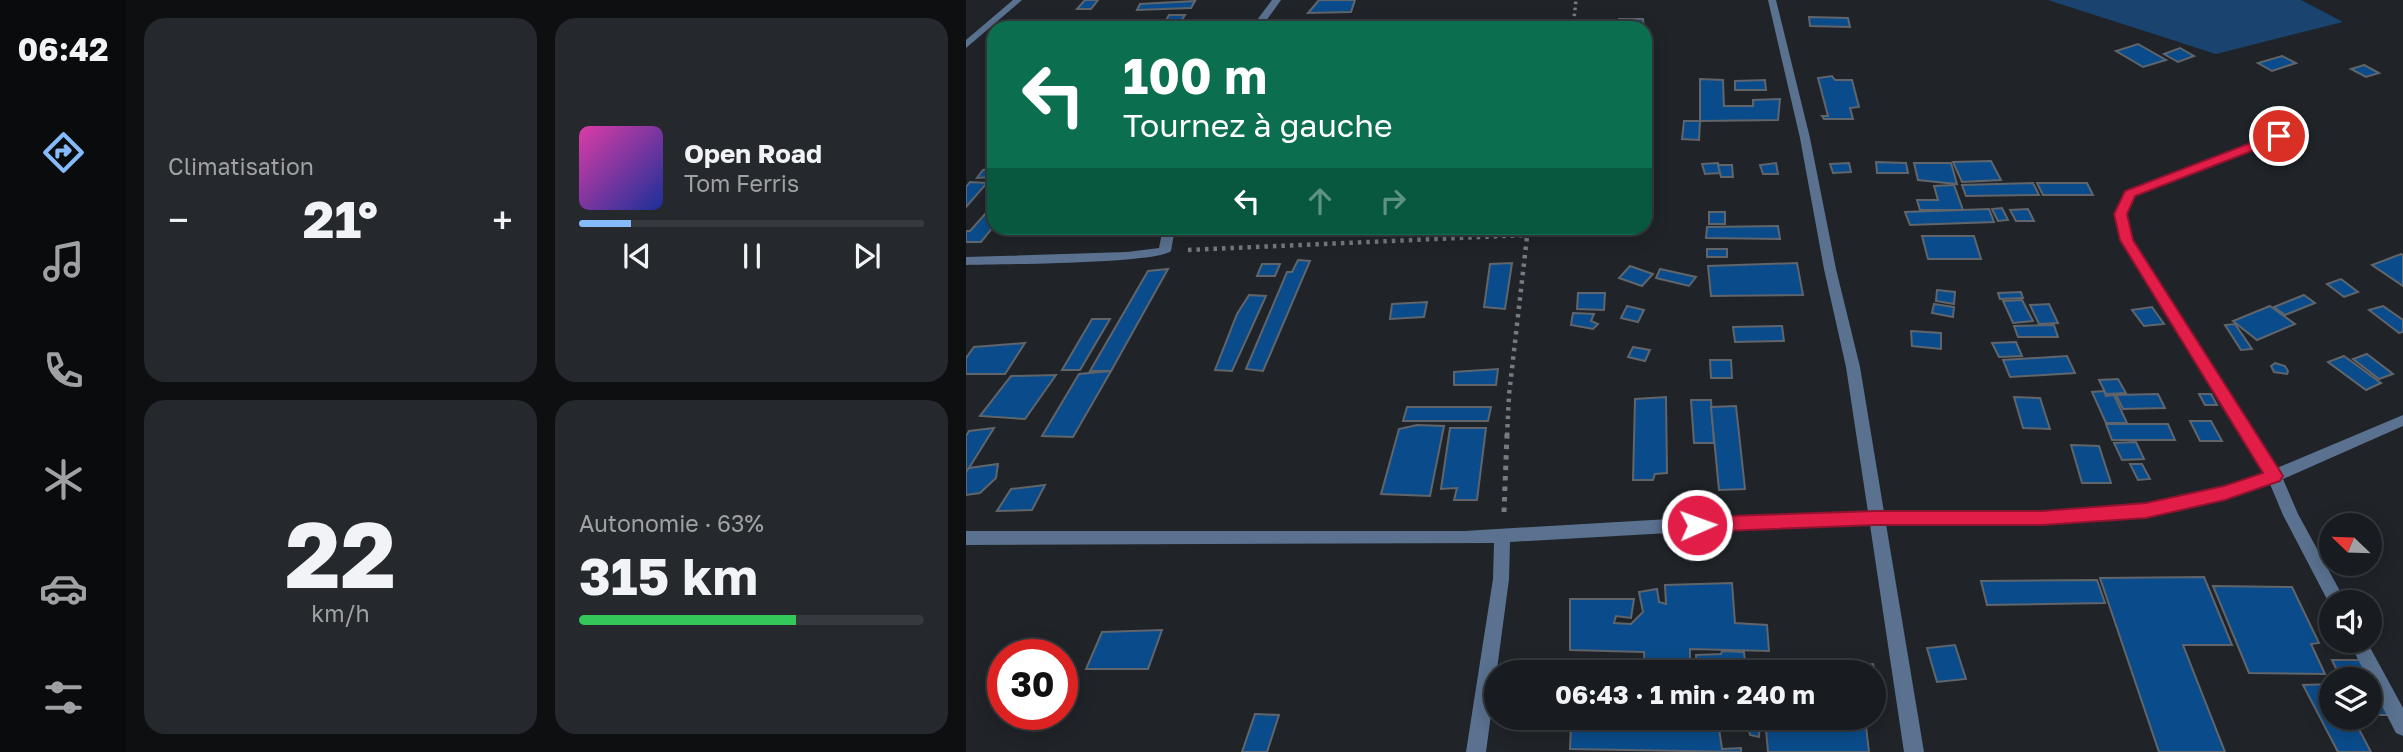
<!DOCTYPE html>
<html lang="fr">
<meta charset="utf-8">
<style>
body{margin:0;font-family:"Golos Text",sans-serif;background:#25282c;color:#f1f3f6;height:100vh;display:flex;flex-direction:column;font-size:26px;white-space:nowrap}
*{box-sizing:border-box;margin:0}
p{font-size:23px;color:#9fa1a4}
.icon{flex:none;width:38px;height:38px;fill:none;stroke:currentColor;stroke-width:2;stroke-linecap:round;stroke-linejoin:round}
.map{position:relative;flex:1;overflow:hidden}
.sheet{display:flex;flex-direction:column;gap:18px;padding:18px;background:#0d0f11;width:840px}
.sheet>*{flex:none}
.top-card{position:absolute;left:21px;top:21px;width:665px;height:214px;border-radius:21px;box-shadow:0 4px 18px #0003,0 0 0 2px #36393d;background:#0b6e4f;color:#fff;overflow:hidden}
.needle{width:46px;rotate:293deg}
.buttons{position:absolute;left:1353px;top:513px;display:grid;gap:14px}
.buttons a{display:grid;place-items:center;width:63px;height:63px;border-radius:50%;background:#181b1f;box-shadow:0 4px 18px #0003,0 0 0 2px #36393d;font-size:35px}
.speed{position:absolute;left:21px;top:639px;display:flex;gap:14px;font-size:35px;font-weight:700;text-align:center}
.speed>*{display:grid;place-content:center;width:91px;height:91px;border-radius:50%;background:#181b1f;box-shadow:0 4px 18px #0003,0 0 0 2px #36393d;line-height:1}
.speed .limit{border:10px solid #d22;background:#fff;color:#111}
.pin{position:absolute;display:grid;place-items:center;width:60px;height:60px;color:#fff;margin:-30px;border:4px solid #fff;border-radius:50%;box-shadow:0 2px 7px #0007}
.me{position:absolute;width:77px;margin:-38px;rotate:88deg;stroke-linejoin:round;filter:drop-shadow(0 0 5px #0008)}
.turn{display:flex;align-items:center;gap:24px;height:147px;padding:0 21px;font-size:32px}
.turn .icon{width:91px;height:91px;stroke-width:2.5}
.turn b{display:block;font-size:49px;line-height:60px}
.lanes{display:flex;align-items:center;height:66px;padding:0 21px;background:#0003;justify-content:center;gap:35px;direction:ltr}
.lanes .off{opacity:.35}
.big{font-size:52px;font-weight:700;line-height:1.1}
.sheet .card{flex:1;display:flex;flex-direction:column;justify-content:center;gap:10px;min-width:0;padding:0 24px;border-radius:21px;background:#25282c}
.sheet .dial{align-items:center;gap:0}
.dial b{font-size:91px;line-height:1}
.song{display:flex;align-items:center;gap:21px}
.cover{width:84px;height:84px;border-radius:10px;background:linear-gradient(135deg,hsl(320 70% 55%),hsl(230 70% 35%))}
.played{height:7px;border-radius:4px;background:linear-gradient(90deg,#85bbfb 15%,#36393d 15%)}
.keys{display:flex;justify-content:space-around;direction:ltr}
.heat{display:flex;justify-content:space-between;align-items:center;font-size:38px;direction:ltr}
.charge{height:10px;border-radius:5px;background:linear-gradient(90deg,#34c759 63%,#36393d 0)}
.sheet .tiles{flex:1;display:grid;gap:18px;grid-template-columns:repeat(2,1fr)}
.trip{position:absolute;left:518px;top:660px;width:402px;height:70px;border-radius:35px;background:#181b1f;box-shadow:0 4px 18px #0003,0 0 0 2px #36393d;font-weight:700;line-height:70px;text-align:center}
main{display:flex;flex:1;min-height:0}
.menu{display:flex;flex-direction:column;width:126px;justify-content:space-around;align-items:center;background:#0a0b0c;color:#9fa1a4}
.menu .icon{width:49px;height:49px}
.menu .on{color:#85bbfb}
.menu b{font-size:32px;color:#f1f3f6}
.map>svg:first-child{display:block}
.green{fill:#1a4370}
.building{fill:#0a4c8b;stroke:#60656b;stroke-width:2}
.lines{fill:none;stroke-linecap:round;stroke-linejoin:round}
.path-far2{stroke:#777b7f;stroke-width:3.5;stroke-dasharray:2.5 3.5;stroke-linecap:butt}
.path-far1{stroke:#777b7f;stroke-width:4.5;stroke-dasharray:3.5 5;stroke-linecap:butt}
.path{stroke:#777b7f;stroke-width:5;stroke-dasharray:4.5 6;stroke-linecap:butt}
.street{fill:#5a7290;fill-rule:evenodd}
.route{fill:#e11d48;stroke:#92132f;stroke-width:2}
</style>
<main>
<nav class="menu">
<b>06:42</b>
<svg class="icon on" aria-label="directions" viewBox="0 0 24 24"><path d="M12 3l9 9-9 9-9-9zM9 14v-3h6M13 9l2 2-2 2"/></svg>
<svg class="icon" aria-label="music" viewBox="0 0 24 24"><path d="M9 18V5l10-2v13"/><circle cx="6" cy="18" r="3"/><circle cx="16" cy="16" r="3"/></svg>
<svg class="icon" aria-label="phone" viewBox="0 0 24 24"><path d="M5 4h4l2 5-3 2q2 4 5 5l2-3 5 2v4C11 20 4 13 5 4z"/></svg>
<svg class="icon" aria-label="climate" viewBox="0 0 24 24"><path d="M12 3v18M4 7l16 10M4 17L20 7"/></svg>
<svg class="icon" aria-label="car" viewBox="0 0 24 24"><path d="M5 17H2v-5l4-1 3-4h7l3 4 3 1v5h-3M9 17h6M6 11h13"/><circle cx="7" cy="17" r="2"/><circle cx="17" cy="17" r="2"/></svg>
<svg class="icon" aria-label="filters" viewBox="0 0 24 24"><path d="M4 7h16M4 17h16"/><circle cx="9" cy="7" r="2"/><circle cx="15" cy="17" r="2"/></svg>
</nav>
<section class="sheet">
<div class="tiles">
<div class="card"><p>Climatisation</p>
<div class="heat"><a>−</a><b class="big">21°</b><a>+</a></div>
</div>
<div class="card">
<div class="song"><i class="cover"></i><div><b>Open Road</b><p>Tom Ferris</p></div></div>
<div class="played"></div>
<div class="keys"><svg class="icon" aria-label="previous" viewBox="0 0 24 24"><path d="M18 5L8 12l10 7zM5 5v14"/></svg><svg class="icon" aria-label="pause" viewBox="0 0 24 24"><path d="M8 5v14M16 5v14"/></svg><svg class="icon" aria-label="next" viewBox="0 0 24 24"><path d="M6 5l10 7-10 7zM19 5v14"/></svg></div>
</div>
<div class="card dial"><b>22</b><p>km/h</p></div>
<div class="card"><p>Autonomie · 63%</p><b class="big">315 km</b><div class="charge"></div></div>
</div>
</section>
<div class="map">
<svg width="1437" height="752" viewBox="0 0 1437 752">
<rect width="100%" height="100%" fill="#202429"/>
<path class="green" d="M 1082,0 L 1335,0 L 1377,22 L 1250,54 Z"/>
<g class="building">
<path d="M 119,0 L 132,0 L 125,9 L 111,9 Z"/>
<path d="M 353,0 L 389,0 L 385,12 L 342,13 Z"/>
<path d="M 229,1 L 225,8 L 171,10 L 174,4 Z"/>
<path d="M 203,15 L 219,15 L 210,28 L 184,28 L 197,25 Z"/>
<path d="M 843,17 L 882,18 L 884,27 L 844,26 Z"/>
<path d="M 653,19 L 677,19 L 678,28 L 631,28 L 660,27 L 660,24 L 653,23 Z"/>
<path d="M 1172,44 L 1200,60 L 1177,67 L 1150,51 Z"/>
<path d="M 1214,48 L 1228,56 L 1212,62 L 1198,54 Z"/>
<path d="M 1316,56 L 1330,63 L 1306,71 L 1292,63 Z"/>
<path d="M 1398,65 L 1413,73 L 1400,77 L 1385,69 Z"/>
<path d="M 866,76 L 869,80 L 886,80 L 893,107 L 884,108 L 887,119 L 858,119 L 856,116 L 862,116 L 852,78 Z"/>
<path d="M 734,79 L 757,80 L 758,106 L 787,106 L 787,100 L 814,99 L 812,120 L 734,121 Z"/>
<path d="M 799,80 L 800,90 L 769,90 L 769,81 Z"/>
<path d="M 718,121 L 734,121 L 733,140 L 716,139 Z"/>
<path d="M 1025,161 L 1035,180 L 996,182 L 987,162 Z"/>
<path d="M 910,162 L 940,163 L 942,173 L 911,173 Z"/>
<path d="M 752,163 L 754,173 L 739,174 L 736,164 Z"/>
<path d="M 810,163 L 812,174 L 797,174 L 794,165 Z"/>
<path d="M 883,163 L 885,172 L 867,173 L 864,164 Z"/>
<path d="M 948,163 L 985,163 L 991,184 L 952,180 Z"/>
<path d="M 752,165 L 766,165 L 767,177 L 755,177 Z"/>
<path d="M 28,169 L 28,177 L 11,178 L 17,170 Z"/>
<path d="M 4,182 L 21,183 L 0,207 L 0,187 Z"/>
<path d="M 1067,183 L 1073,195 L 1000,196 L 996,185 Z"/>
<path d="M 1071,183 L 1121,183 L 1127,195 L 1077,195 Z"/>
<path d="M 988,185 L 997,210 L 954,210 L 951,200 L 972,200 L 968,186 Z"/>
<path d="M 28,204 L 28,226 L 15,242 L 0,242 L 0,231 L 4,231 Z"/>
<path d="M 1036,208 L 1042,220 L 1032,221 L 1026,209 Z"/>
<path d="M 1023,209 L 1028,222 L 944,225 L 939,212 Z"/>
<path d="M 1062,209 L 1068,221 L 1050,221 L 1044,210 Z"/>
<rect x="743" y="212" width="16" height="12"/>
<path d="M 812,226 L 814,239 L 740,238 L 741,227 Z"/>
<path d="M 143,228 L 164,228 L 160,235 L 139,235 Z"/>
<path d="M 956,236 L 1008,236 L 1015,259 L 962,259 Z"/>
<rect x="741" y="249" width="20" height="8"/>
<path d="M 1435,254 L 1437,255 L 1437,286 L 1406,265 Z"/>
<path d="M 332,260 L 344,261 L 297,371 L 280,369 L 321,272 L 326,272 Z"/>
<path d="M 546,263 L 539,309 L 518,307 L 524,264 Z"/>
<path d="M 831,263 L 837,295 L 745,296 L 742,266 Z"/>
<path d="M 296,264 L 314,264 L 309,276 L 291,276 Z"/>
<path d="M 664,266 L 687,274 L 676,286 L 653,278 Z"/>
<path d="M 202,269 L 145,371 L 124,371 L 182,271 Z"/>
<path d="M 694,269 L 730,277 L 723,286 L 690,278 Z"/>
<path d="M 1375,279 L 1392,292 L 1378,297 L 1361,284 Z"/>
<path d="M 971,290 L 989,292 L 988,304 L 970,301 Z"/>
<path d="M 1055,292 L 1057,298 L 1034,299 L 1032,293 Z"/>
<path d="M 612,293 L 639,293 L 638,310 L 611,309 Z"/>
<path d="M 283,295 L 300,296 L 266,371 L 249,370 L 271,314 Z"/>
<path d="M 1338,295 L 1349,303 L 1319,315 L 1308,307 Z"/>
<path d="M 1056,300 L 1067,321 L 1047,323 L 1037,301 Z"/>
<path d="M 461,302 L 458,317 L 424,319 L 426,304 Z"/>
<path d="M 968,304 L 988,307 L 987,317 L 966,313 Z"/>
<path d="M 1083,304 L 1092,323 L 1073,324 L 1064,305 Z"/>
<path d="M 661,306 L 678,310 L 672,322 L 655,318 Z"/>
<path d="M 1304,306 L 1329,324 L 1291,340 L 1267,321 Z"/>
<path d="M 1417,306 L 1437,320 L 1437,332 L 1433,333 L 1403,310 Z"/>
<path d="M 1186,307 L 1198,324 L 1178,326 L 1166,310 Z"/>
<path d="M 607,313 L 628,314 L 625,321 L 632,324 L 627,329 L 605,325 Z"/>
<path d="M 126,319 L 144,319 L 114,370 L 96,370 Z"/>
<path d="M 1269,324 L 1286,349 L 1275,350 L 1259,325 Z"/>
<path d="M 1088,325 L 1092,337 L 1052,337 L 1048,326 Z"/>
<path d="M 816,326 L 818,341 L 769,342 L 767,327 Z"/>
<path d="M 945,331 L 975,333 L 975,349 L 946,346 Z"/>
<path d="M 1050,342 L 1056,356 L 1033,357 L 1026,343 Z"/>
<path d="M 59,343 L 39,374 L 0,374 L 0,358 L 8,347 Z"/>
<path d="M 667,347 L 684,350 L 679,361 L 662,357 Z"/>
<path d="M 1401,354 L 1427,374 L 1413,379 L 1387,359 Z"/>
<path d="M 1101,356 L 1109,373 L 1044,377 L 1037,360 Z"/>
<path d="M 1378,356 L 1415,383 L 1400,390 L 1362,362 Z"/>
<path d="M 744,360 L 765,360 L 766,378 L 745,378 Z"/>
<path d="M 1309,363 L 1319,366 L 1322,371 L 1321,374 L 1308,372 L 1305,366 Z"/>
<path d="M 532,369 L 530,385 L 488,385 L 488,372 Z"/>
<path d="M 145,371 L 107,437 L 76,436 L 113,374 Z"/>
<path d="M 90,375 L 59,419 L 14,416 L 45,376 Z"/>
<path d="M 1152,379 L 1160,393 L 1140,394 L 1133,380 Z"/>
<path d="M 1138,391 L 1140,396 L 1148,395 L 1161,423 L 1140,423 L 1126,392 Z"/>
<path d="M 1192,394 L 1199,408 L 1157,409 L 1150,395 Z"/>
<path d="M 1233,394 L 1245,394 L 1251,405 L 1239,405 Z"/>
<path d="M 700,397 L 701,473 L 689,474 L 687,480 L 667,480 L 669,399 Z"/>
<path d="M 1048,397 L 1074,398 L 1084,429 L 1057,428 Z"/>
<path d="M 725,400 L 745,400 L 748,443 L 728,443 Z"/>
<path d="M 770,406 L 779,489 L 753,490 L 745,407 Z"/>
<path d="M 441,407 L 525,407 L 522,421 L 437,421 Z"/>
<path d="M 1224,421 L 1245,421 L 1256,441 L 1234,441 Z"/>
<path d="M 1140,424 L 1202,424 L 1209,440 L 1146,440 Z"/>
<path d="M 451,425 L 478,426 L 464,496 L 415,494 L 433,429 Z"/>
<path d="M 28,428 L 3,468 L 0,472 L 0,436 L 3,431 Z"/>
<path d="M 484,428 L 520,428 L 511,500 L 488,500 L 491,488 L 475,489 Z"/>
<path d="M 1170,442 L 1178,459 L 1156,460 L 1148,443 Z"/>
<path d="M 1105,445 L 1133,446 L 1145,483 L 1116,483 Z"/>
<path d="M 32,464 L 30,478 L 14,493 L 0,495 L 0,472 L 3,468 Z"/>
<path d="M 1164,464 L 1176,464 L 1184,479 L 1172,480 Z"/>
<path d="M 79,485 L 66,510 L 31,511 L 45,489 Z"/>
<path d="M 1238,577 L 1266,645 L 1217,645 L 1259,752 L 1193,752 L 1134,578 Z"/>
<path d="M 1131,580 L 1139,603 L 1021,605 L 1015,581 Z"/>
<path d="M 766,583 L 769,623 L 801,625 L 803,651 L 724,649 L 724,672 L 679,672 L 678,652 L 604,650 L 604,599 L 668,599 L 665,618 L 650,616 L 648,623 L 665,624 L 677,612 L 673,592 L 691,589 L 693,602 L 700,604 L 699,585 Z"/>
<path d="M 1247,586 L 1326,587 L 1353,643 L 1345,644 L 1359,674 L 1283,673 Z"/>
<path d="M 196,630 L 182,669 L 120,669 L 136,632 Z"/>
<path d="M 989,645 L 1000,679 L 971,682 L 961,648 Z"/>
<path d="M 756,651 L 778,652 L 780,672 L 731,672 L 730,655 L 755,654 Z"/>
<path d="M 1366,660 L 1395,660 L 1423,715 L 1404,715 L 1404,679 L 1375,679 Z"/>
<path d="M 907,664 L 913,687 L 908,688 L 908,672 L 862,672 L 861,669 Z"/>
<path d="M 1365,684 L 1365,718 L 1387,718 L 1405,752 L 1372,752 L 1337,685 Z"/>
<path d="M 289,714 L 313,715 L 301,752 L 276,752 Z"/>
<path d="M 680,718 L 724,718 L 752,722 L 756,749 L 775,748 L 775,752 L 604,749 L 605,724 L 680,720 Z"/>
<path d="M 771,718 L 794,718 L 793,737 L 784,735 L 780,718 Z"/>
<path d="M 799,718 L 899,718 L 903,752 L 802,752 Z"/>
</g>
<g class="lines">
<path class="path-far2" d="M 607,28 L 610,0"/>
<g class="path-far1">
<path d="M 222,250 L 560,235"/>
<path d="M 541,436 L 543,395 L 562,228"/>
</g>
<path class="path" d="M 538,512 L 541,434"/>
<g class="street">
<path d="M 47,0 L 56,0 L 0,48 L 0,40 Z"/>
<path d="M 306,0 L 315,0 L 295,28 L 285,28 Z"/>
<path d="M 802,0 L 810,0 L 844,138 L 870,269 L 894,367 L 918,512 C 1004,512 1093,516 1179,504 C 1220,498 1260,487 1298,473 L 1154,240 L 1149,214 L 1160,192 L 1333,124 L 1341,124 L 1341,128 L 1169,196 L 1161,214 L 1166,240 L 1311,468 L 1437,415 L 1437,426 L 1317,479 L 1332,514 L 1380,602 L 1365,602 L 1365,607 L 1317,515 L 1304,484 C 1263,498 1221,510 1179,516 C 1093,528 1006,524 920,524 L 958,752 L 938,752 L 904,525 L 703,533 L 544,542 L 543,579 L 520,752 L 500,752 L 527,579 L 528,543 L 0,545 L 0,531 L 498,531 L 703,519 L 902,512 L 880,367 L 858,269 L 834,138 Z"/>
<path d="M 197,228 L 209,228 L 205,251 C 189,264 31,264 0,265 L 0,257 L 161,252 L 193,248 Z"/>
<path d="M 1382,640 L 1400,640 L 1437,708 L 1437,736 L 1430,733 Z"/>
</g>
</g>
<path class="route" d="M 1313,132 L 1317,133 L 1317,139 L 1169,196 L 1161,214 L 1167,240 L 1314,471 L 1317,476 L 1314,481 L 1259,500 L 1180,518 L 1076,525 L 910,525 L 731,532 L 724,530 L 722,525 L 724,520 L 731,517 L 910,511 L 1076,511 L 1180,503 L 1258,486 L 1297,473 L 1154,240 L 1148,214 L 1159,191 Z"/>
</svg>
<div class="buttons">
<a><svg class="needle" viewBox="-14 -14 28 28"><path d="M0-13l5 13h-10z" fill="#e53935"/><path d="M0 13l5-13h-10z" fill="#9fa1a4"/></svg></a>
<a><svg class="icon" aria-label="sound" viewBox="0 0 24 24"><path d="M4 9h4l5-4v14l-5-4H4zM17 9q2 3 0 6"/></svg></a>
<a><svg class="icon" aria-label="layers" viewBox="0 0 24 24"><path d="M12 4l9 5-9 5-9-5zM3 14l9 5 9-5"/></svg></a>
</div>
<div class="speed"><div class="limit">30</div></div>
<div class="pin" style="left:1313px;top:136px;background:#d93025"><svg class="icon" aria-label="arrive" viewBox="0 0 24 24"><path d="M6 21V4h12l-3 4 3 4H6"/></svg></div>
<svg class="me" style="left:731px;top:525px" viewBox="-20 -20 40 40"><circle r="17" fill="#e11d48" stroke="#fff" stroke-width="3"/><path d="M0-11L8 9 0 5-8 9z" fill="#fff"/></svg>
<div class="trip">06:43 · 1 min · 240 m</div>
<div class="top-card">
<div class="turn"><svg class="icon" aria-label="left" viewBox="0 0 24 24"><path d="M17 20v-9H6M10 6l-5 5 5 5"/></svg><div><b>100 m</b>Tournez à gauche</div></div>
<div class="lanes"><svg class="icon" aria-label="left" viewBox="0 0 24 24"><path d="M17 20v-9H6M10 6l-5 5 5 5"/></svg><svg class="icon off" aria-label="ahead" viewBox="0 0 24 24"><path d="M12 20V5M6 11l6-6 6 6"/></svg><svg class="icon off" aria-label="right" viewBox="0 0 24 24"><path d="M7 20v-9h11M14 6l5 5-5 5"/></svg></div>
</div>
</div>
</main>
